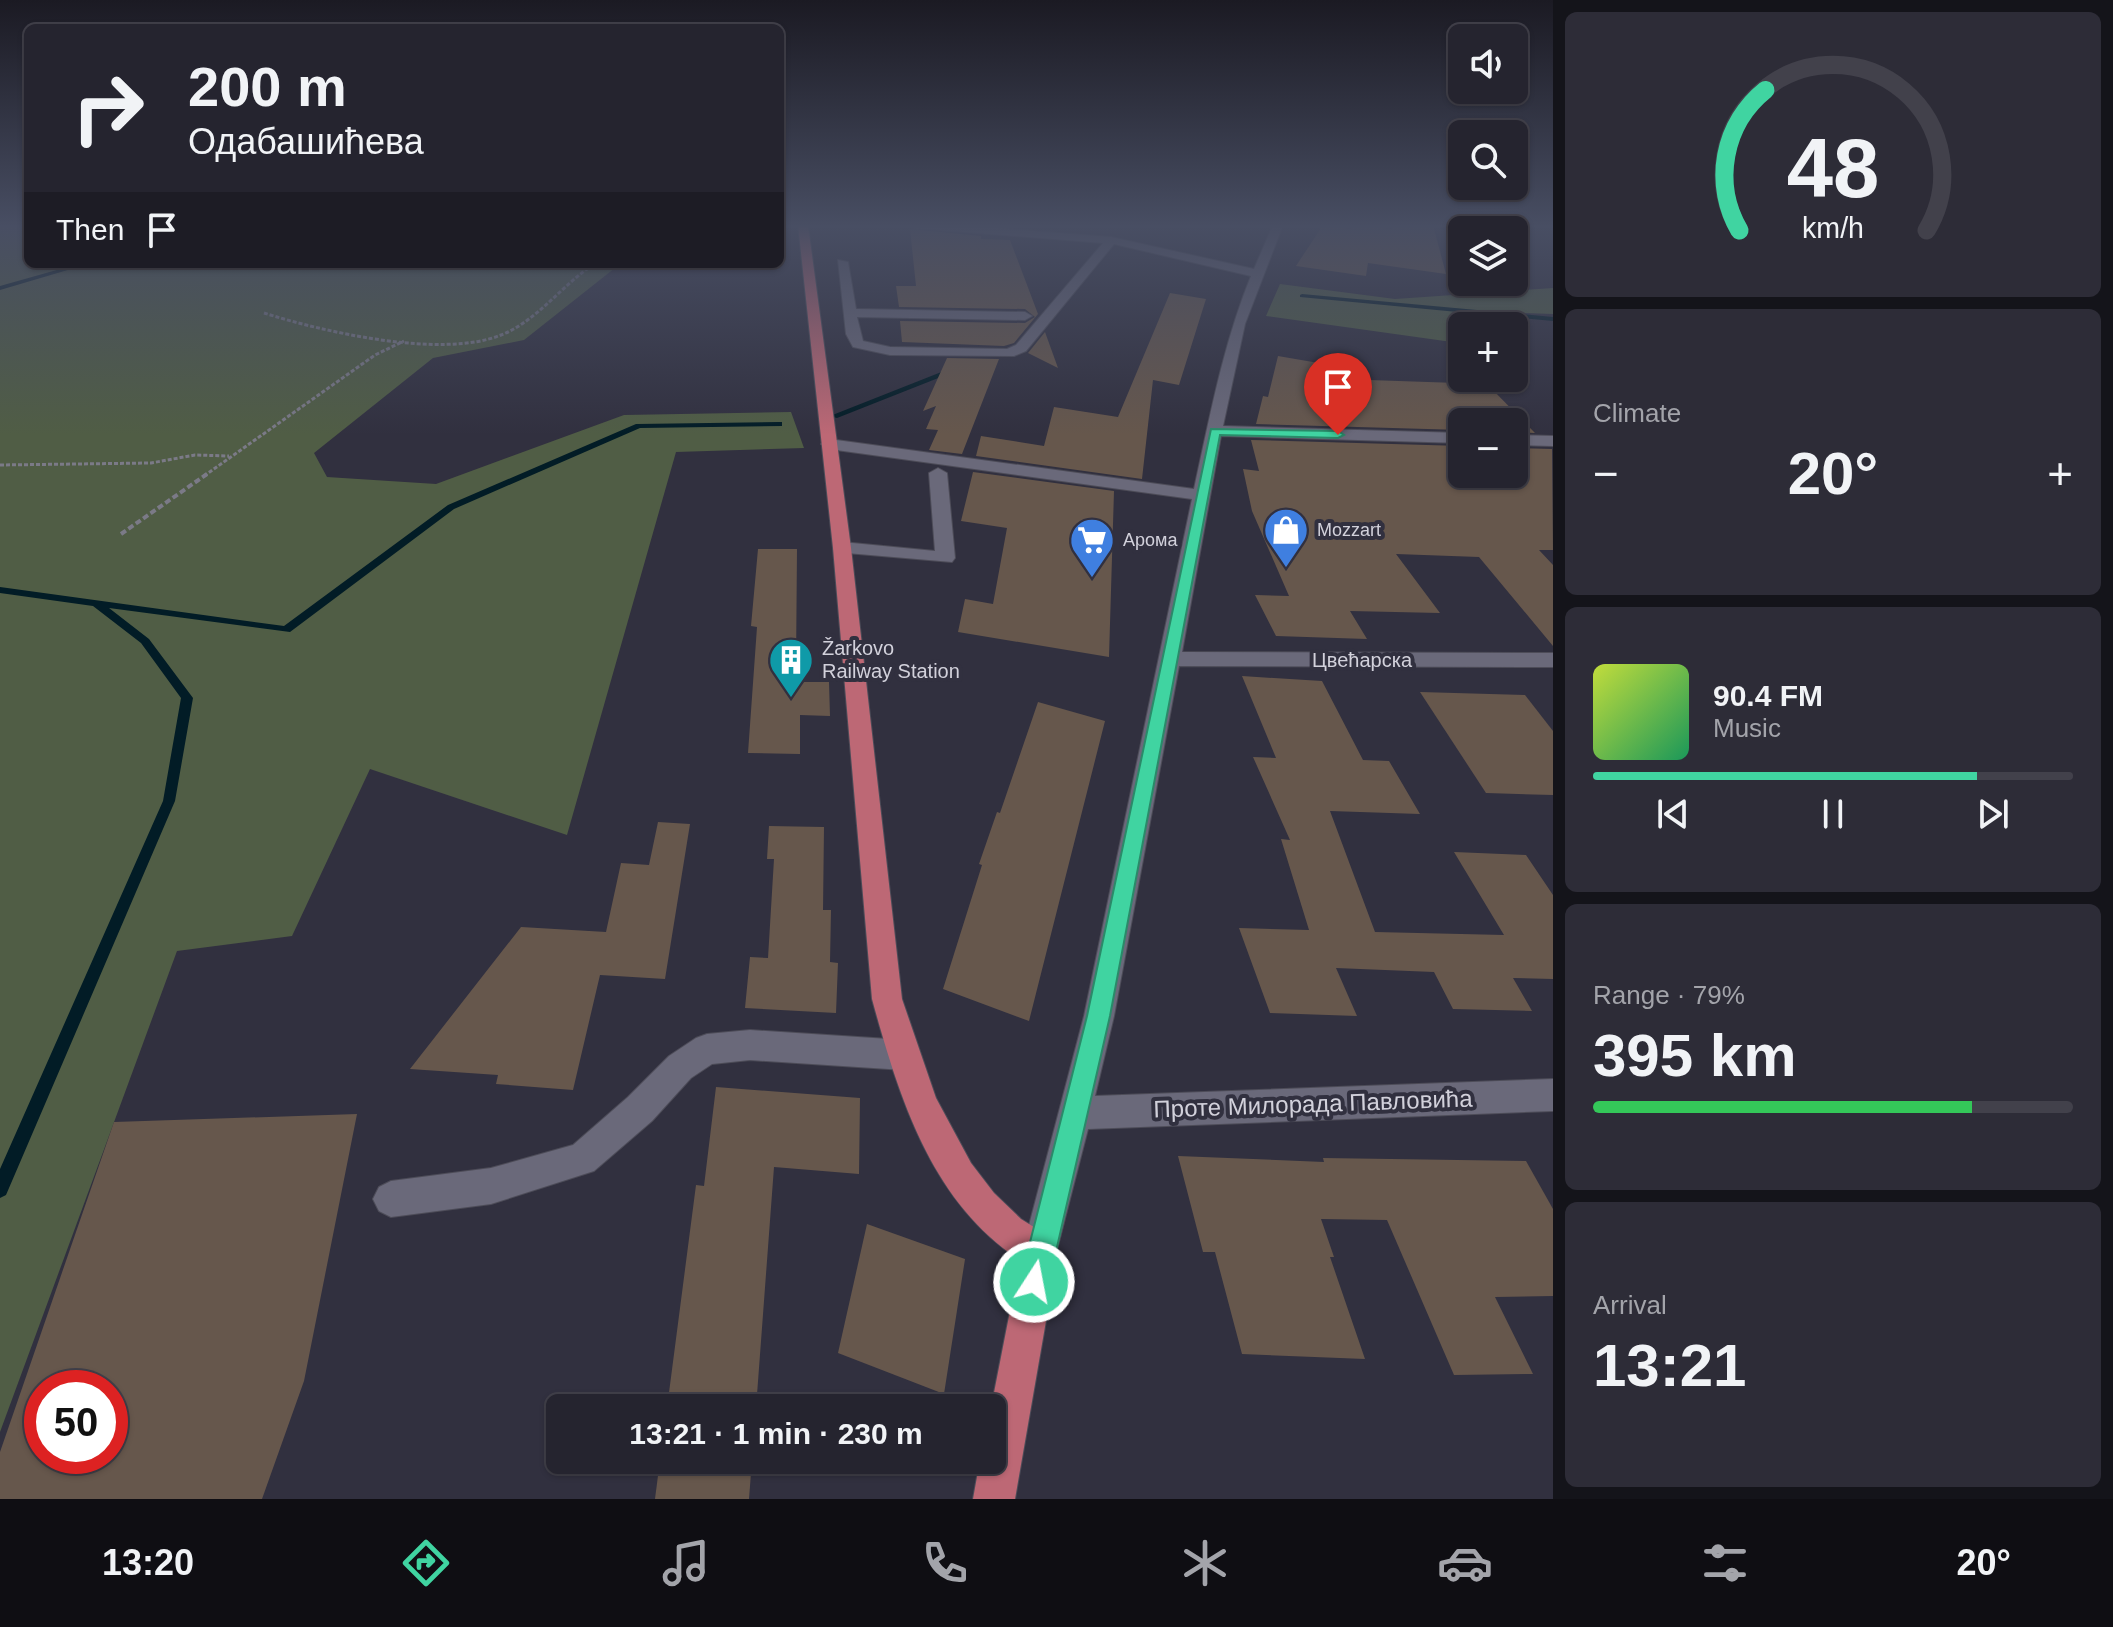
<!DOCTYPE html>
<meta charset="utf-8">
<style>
body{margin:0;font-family:Helvetica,sans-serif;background:#2d2c37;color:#f1f3f6;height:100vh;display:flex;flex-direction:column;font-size:30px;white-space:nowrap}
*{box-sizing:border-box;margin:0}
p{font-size:26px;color:#a3a4aa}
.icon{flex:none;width:44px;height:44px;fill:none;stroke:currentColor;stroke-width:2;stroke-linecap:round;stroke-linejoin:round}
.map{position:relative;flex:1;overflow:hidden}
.panel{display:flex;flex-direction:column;gap:12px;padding:12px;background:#14141a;width:560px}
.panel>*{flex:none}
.top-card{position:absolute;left:24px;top:24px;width:760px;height:244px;border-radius:12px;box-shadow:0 2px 6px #0004,0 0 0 2px #42414b;background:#25242f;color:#f1f3f6;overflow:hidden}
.buttons{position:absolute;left:1448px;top:24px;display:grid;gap:16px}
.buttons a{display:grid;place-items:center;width:80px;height:80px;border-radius:12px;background:#25242f;box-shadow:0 2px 6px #0004,0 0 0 2px #42414b;font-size:40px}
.speed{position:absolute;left:24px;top:1370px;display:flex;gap:16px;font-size:40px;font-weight:700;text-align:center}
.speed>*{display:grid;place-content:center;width:104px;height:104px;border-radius:50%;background:#25242f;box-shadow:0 2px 6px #0004,0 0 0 2px #42414b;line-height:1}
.speed .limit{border:12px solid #d22;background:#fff;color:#111}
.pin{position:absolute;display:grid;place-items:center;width:68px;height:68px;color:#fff;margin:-82px -34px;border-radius:50% 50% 50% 0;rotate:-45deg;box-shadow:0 0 8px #0007}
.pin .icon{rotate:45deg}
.me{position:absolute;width:88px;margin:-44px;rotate:11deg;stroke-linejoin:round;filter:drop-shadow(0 0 6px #0008)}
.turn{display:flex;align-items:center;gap:28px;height:168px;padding:0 32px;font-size:36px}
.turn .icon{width:104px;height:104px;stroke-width:2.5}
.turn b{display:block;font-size:56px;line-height:68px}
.then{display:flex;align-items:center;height:76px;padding:0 32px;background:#0003;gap:16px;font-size:30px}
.big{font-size:60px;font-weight:700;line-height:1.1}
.panel .card{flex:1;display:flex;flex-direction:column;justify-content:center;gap:12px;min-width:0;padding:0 28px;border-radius:12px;background:#2d2c37}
.panel .dial{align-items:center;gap:0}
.dial svg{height:208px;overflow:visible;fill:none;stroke:#42414b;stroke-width:7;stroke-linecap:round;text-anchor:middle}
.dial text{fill:#f1f3f6;stroke:none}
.song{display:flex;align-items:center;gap:24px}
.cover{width:96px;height:96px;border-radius:12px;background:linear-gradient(135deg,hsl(70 70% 55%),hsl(150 70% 35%))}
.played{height:8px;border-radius:4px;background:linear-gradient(90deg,#40d4a1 80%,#42414b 80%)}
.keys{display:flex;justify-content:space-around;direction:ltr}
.heat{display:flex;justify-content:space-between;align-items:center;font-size:44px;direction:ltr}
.charge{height:12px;border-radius:6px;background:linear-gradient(90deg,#34c759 79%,#42414b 0)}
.trip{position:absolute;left:546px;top:1394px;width:460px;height:80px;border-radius:12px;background:#25242f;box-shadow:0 2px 6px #0004,0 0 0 2px #42414b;font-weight:700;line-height:80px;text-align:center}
.tabs{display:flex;height:128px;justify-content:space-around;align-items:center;background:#0f0e13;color:#a3a4aa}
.tabs .icon{width:56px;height:56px}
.tabs .current{color:#40d4a1}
.tabs b{font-size:36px;color:#f1f3f6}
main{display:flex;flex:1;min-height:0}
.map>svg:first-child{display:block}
.green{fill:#505d45}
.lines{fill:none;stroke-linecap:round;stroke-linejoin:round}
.stream{fill:#021c26;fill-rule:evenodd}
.building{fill:#66574c;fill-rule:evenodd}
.minor-casing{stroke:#4d4c58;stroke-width:2}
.major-casing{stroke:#4d4c58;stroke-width:2}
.path-far1{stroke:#7b7a87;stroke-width:3;stroke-dasharray:4 2;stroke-linecap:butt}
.path{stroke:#7b7a87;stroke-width:4;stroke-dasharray:6 3;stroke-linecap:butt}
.minor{fill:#6a697a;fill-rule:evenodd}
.major{fill:#bd6875;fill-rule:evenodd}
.route{fill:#40d4a1;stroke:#2a8a69;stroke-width:2}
.labels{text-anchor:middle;stroke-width:8;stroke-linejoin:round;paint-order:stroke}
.far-poi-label{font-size:18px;fill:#d2d1db;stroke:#31303f;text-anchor:start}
.poi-label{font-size:20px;fill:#d2d1db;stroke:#31303f;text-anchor:start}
.street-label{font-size:20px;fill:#d2d1db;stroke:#31303f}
.near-street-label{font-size:24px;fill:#d2d1db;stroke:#31303f}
</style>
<main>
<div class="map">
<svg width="1553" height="1499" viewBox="0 0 1553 1499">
<rect width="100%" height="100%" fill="#31303f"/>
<g class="green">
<path d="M 0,225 L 28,225 L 28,264 L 620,264 L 524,340 L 433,358 L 314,453 L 327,477 L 436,484 L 624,415 L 791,412 L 804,448 L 676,452 L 567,835 L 370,769 L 292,936 L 177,951 L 0,1432 Z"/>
<path d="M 1280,284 L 1395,299 L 1553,288 L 1553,314 L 1464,311 L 1459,343 L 1266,316 Z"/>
</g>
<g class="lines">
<g class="stream">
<path d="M 78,264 L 88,264 L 0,290 L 0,286 Z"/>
<path d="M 1302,294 L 1553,317 L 1553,321 L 1300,297 L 1300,295 Z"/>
<path d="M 949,369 L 956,371 L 837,418 L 830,416 Z"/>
<path d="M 779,422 L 782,422 L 782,426 L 640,428 L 454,509 L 290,632 L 109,608 L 149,639 L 193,698 L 175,801 L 6,1195 L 0,1198 L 0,1169 L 163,801 L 181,698 L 141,643 L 93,606 L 0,593 L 0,587 L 284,626 L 448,505 L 636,424 Z"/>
</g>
</g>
<g class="building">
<path d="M 1323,225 L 1350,229 L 1355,225 L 1392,229 L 1396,225 L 1433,225 L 1446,274 L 1368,263 L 1366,276 L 1296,266 Z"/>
<path d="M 910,229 L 981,236 L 981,239 L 1010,240 L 1038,314 L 1014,343 L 1004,346 L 902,342 L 900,321 L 1025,323 L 1035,317 L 1025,309 L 899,307 L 896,286 L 916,286 Z"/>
<path d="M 1170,293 L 1206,299 L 1179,385 L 1153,380 L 1142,479 L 976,456 L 981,436 L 1044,446 L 1054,407 L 1118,417 Z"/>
<path d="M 1045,332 L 1058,368 L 1028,353 Z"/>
<path d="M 1278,356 L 1365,371 L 1369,380 L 1487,384 L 1535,433 L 1514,432 L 1514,422 L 1462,422 L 1462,430 L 1256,424 L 1263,396 L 1268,397 Z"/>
<path d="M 947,358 L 999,359 L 962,454 L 929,450 L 938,430 L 926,429 L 936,406 L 923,411 Z"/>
<path d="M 1251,440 L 1462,446 L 1462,474 L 1514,474 L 1514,448 L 1552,449 L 1553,550 L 1539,550 L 1553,565 L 1553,646 L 1479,557 L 1396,554 L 1440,613 L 1350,611 L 1367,639 L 1276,636 L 1255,595 L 1289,596 L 1252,511 L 1243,469 L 1259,471 Z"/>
<path d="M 973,472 L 1114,491 L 1109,657 L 958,632 L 965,599 L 993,604 L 1007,528 L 961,521 Z"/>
<path d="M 758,549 L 797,549 L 796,666 L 800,667 L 800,682 L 829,682 L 830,716 L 800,715 L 800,754 L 748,753 L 757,627 L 751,626 Z"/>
<path d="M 1242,676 L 1322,681 L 1363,760 L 1389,761 L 1420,814 L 1330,811 L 1375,932 L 1504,935 L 1454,852 L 1526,855 L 1553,895 L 1553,979 L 1513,978 L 1532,1011 L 1453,1009 L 1434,972 L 1336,968 L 1357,1016 L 1270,1013 L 1239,928 L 1309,930 L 1281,839 L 1290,840 L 1253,757 L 1276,758 Z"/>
<path d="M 1420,692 L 1525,695 L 1553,731 L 1553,795 L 1486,793 Z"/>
<path d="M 1038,702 L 1105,721 L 1029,1021 L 943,989 L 982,865 L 979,864 L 997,812 L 1000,813 Z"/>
<path d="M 658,822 L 690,824 L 665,979 L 600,975 L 573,1090 L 496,1084 L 498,1075 L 410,1069 L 521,927 L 606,932 L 621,863 L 649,865 Z"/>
<path d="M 769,826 L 824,827 L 823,910 L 831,910 L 830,962 L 838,963 L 836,1013 L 745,1008 L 750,957 L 768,958 L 774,859 L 767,859 Z"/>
<path d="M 716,1087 L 860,1098 L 859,1174 L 774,1167 L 756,1408 L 667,1408 L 696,1185 L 704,1186 Z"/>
<path d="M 357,1114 L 304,1381 L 262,1499 L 0,1499 L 0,1452 L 114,1122 ZM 42,1388 L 110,1388 L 110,1456 L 42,1456 Z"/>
<path d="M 1178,1156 L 1324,1162 L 1323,1158 L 1526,1161 L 1553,1209 L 1553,1296 L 1495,1297 L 1533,1374 L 1454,1375 L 1387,1220 L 1321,1219 L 1334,1257 L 1330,1257 L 1365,1359 L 1242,1354 L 1215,1252 L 1203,1252 Z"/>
<path d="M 867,1224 L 965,1259 L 944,1394 L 838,1353 Z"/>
<path d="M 660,1460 L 752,1460 L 749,1499 L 655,1499 Z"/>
</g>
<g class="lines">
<g class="minor-casing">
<g id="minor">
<path d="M 909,225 L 955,225 L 1111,237 L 1254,269 L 1273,225 L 1283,225 L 1245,324 L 1223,426 L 1462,433 L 1462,443 L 1221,436 L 1182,652 L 1553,653 L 1553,667 L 1179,666 L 1114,1016 L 1095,1096 L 1553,1079 L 1553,1111 L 1088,1129 L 1053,1265 L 1040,1270 L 1027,1265 L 1022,1252 L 1084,1016 L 1192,499 L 829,449 L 821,444 L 829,439 L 1194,489 C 1210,416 1223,345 1251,276 L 1114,244 L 1026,351 L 1014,356 L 890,355 L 853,347 L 846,334 L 838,260 L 848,262 L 856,309 L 1025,312 L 1032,316 L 1025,320 L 857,317 L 863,341 L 890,347 L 1007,349 L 1016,345 L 1103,243 L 914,228 Z"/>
<path d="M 1514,435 L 1553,436 L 1553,446 L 1514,445 Z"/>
<path d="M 938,468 L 947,473 L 955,558 L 952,562 L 835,552 L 833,548 L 842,542 L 935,551 L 929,473 Z"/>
<path d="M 750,1030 L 904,1040 L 915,1044 L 920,1055 L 915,1066 L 904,1070 L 750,1060 L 712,1064 L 691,1078 L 652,1121 L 594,1171 L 491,1204 L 391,1217 L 379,1211 L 373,1199 L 379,1187 L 391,1181 L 491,1168 L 573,1145 L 628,1097 L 669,1056 L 696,1038 L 707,1034 Z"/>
</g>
</g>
<g class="major-casing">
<path id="major" d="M 798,225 L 808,225 L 851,548 L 902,999 L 936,1098 L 971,1163 L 994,1193 L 1021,1219 L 1053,1239 L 1058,1252 L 1015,1499 L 973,1499 L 980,1460 L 992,1460 L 991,1408 L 1020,1260 C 931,1202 899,1097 872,999 L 833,548 Z"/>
</g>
<g class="path-far1">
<path d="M 264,313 C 324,332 441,359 501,335 C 537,321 562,285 594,264"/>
<path d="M 0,465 L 151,463 L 195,455 L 229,456"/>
<path d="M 204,476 L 375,355 L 404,341"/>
</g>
<path class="path" d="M 121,534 L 207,474"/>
<use href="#minor" class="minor"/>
<use href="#major" class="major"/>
</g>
<linearGradient id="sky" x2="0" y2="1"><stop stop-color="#1b1a23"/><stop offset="0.52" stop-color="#484e63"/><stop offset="1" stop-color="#484e63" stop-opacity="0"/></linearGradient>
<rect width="1553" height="435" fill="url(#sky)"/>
<path class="route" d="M 1211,429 L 1338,431 L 1344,435 L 1338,438 L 1220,435 L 1110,1016 L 1049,1282 L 1044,1292 L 1034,1297 L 1024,1292 L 1020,1282 L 1087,1016 Z"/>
<defs>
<g id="shop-pin" transform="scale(2.3)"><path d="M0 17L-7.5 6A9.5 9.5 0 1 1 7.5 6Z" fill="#3f7fe0" stroke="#31303f"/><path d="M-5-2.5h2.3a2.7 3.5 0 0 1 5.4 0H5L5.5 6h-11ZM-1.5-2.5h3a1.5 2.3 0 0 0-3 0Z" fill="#fff"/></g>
<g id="supermarket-pin" transform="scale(2.3)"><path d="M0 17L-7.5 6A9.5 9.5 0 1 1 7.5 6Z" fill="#3f7fe0" stroke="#31303f"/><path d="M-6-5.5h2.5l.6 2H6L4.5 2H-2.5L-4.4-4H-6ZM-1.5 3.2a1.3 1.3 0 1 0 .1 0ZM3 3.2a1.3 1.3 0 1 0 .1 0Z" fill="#fff"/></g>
<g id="building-pin" transform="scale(2.3)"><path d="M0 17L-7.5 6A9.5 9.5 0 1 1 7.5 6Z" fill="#0f9aa8" stroke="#31303f"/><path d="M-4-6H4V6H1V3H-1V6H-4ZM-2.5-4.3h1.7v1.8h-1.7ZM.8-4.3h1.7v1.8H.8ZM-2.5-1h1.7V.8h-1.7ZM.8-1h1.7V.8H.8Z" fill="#fff"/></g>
</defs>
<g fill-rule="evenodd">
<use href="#shop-pin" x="1286" y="530"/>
<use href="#supermarket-pin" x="1092" y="540"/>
<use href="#building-pin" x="791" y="660"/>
</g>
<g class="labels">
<g class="far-poi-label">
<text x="1317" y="536">Mozzart</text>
<text x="1123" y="546">Арома</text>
</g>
<g class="poi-label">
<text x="822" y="655">Žarkovo<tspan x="822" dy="23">Railway Station</tspan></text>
</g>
<g class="street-label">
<text x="1362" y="667">Цвећарска</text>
</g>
<g class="near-street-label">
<text transform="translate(1313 1104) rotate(-2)" y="8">Проте Милорада Павловића</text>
</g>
</g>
</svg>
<div class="buttons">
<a><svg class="icon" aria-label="sound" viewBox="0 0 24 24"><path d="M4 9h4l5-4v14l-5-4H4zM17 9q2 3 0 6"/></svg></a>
<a><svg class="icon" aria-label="search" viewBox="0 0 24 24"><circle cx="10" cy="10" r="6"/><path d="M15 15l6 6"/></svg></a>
<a><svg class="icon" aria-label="layers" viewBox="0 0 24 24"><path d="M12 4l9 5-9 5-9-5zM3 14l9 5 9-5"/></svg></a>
<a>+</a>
<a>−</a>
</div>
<div class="speed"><div class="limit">50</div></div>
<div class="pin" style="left:1338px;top:435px;background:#d93025"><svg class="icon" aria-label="arrive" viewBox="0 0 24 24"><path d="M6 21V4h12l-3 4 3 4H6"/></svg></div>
<svg class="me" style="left:1034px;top:1282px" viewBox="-20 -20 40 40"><circle r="17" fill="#40d4a1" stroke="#fff" stroke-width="3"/><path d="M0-11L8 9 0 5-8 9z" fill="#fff"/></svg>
<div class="trip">13:21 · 1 min · 230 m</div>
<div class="top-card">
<div class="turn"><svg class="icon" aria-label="right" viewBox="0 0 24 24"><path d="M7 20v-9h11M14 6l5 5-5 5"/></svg><div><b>200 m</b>Одабашићева</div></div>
<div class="then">Then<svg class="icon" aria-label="arrive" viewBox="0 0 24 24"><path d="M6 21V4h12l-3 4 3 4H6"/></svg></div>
</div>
</div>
<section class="panel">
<div class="card dial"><svg viewBox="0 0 100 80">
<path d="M14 69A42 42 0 1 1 86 69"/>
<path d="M14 69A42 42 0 0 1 24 15" stroke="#40d4a1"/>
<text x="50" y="56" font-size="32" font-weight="700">48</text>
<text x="50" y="72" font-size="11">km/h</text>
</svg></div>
<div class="card"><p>Climate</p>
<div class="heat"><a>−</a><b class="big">20°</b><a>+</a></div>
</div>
<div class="card">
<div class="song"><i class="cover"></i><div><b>90.4 FM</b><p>Music</p></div></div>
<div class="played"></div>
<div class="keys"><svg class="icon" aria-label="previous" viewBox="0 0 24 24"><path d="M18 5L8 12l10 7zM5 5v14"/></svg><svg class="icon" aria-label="pause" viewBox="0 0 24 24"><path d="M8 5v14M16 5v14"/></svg><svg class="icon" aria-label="next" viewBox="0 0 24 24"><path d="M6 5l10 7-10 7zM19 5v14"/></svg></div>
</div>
<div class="card"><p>Range · 79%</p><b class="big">395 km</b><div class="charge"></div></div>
<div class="card"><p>Arrival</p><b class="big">13:21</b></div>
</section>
</main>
<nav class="tabs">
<b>13:20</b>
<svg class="icon current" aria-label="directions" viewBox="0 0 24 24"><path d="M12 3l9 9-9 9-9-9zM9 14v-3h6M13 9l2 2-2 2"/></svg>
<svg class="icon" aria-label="music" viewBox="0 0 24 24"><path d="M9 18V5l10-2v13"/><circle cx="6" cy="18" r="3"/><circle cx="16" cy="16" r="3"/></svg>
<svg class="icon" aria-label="phone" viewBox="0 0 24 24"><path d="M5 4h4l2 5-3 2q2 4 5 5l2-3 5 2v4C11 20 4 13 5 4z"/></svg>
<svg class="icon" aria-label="climate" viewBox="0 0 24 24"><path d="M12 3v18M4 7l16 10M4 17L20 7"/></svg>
<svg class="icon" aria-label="car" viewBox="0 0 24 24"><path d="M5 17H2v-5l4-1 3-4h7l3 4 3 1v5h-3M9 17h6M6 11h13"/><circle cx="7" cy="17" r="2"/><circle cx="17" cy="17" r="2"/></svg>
<svg class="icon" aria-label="filters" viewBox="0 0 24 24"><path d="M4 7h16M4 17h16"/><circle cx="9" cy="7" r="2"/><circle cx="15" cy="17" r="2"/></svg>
<b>20°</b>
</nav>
